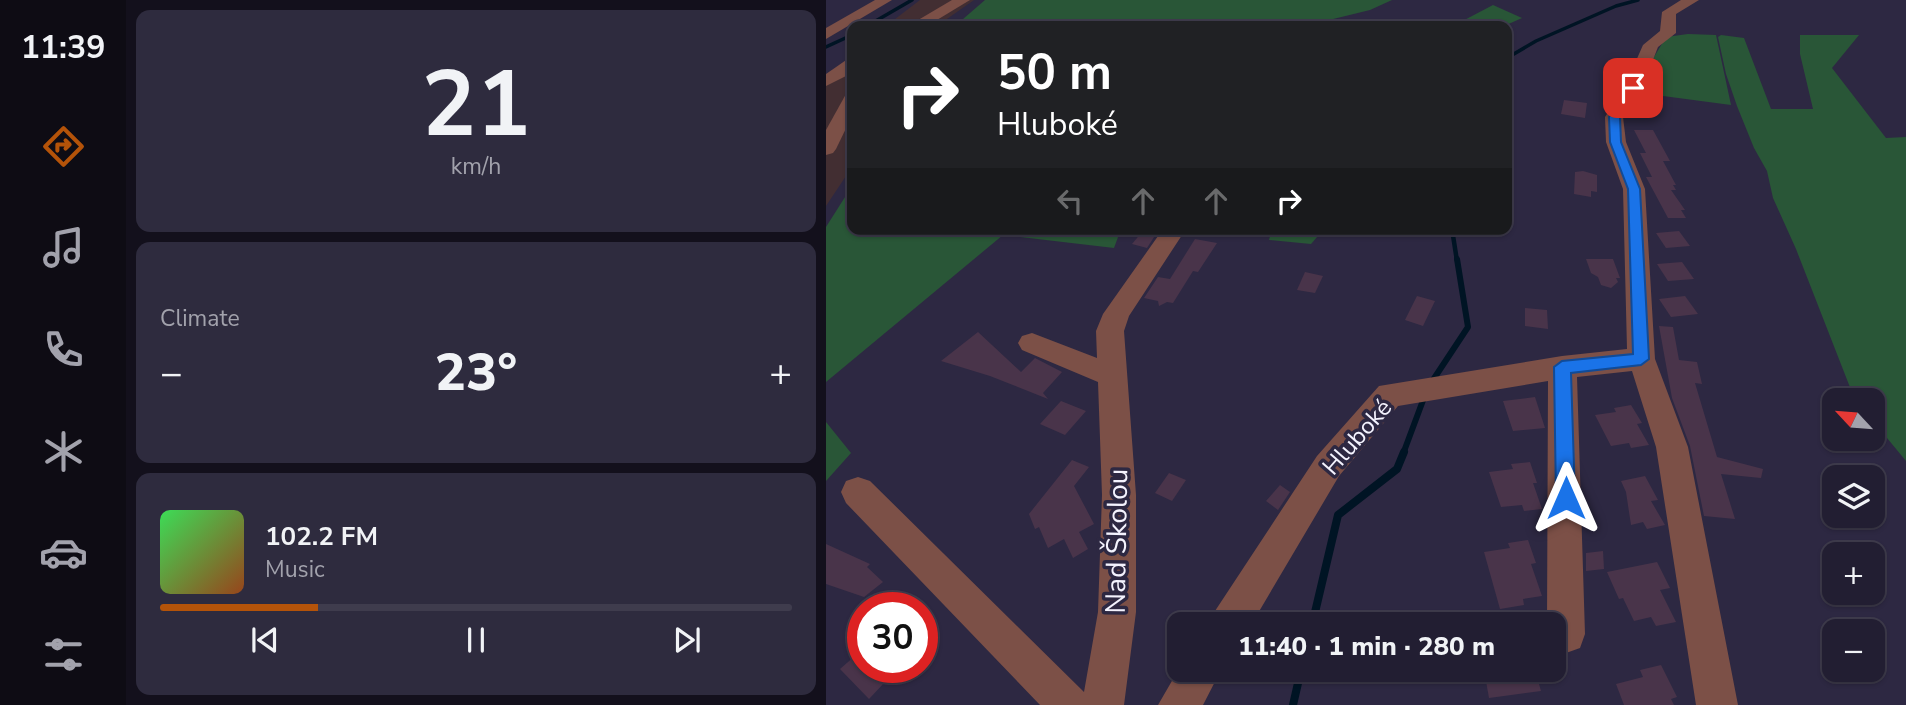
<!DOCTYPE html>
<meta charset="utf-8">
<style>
body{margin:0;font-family:"Nunito Sans",sans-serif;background:#2e2b3e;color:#f1f3f6;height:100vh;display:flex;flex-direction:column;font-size:26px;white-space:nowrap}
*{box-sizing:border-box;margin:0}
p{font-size:23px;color:#a2a2ac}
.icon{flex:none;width:38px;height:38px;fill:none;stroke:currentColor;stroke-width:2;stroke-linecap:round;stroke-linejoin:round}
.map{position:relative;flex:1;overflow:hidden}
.details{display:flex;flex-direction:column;gap:10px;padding:10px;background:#13101c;width:700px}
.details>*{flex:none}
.hud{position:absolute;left:21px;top:21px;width:665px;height:214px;border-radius:14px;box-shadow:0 2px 5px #0004,0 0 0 2px #3f3c4d;background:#202124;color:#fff;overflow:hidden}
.needle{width:46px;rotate:296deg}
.tools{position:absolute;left:996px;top:388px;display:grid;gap:14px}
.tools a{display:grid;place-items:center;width:63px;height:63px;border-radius:14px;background:#221e32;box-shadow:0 2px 5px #0004,0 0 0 2px #3f3c4d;font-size:35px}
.speed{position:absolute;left:21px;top:592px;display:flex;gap:14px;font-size:35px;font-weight:700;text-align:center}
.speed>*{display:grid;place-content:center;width:91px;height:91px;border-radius:50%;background:#221e32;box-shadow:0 2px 5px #0004,0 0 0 2px #3f3c4d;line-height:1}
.speed .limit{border:10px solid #d22;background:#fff;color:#111}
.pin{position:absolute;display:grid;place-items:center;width:60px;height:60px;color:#fff;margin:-30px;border-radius:14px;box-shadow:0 4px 10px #0006}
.me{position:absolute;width:77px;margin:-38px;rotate:0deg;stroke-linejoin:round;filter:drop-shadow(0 0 5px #0008)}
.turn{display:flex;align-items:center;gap:24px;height:147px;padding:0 35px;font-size:32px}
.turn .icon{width:91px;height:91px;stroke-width:2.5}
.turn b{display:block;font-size:49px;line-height:60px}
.lanes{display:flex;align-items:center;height:66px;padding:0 35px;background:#0003;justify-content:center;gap:35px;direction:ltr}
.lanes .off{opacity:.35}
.big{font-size:52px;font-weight:800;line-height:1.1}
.details .tile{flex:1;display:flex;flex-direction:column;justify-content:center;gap:10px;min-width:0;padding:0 24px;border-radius:14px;background:#2e2b3e}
.details .dial{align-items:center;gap:0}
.dial b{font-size:91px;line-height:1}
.song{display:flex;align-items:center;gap:21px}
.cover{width:84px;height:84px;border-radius:10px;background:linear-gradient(135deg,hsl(130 70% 55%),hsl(20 70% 35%))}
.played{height:7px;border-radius:4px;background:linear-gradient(90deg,#b45309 25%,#3f3c4d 25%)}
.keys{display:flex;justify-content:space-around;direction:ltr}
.heat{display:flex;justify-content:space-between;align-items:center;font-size:38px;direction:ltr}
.trip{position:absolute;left:341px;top:612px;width:399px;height:70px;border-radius:14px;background:#221e32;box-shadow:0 2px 5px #0004,0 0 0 2px #3f3c4d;font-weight:800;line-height:70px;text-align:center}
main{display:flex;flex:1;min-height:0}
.dock{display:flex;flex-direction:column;width:126px;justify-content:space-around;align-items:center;background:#0e0c14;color:#a2a2ac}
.dock .icon{width:49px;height:49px}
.dock .selected{color:#b45309}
.dock b{font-size:32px;color:#f1f3f6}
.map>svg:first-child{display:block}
.industrial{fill:#422e32}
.green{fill:#295637}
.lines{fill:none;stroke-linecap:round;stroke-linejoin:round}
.stream-far3{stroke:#001424;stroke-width:3.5}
.stream-far2{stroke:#001424;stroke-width:4.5}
.stream-far1{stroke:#001424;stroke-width:6}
.stream{stroke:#001424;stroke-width:8}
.building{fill:#49344a}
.minor{fill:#7c5047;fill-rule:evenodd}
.route{fill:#1a73e8;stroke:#114b97;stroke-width:2}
.labels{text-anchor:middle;stroke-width:7;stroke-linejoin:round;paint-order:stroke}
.street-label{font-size:24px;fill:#f4f3fe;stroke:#2d2842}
.near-street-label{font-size:28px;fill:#f4f3fe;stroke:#2d2842}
</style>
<main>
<nav class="dock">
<b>11:39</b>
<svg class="icon selected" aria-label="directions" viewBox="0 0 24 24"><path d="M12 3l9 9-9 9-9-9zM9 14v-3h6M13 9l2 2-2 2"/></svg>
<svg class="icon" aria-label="music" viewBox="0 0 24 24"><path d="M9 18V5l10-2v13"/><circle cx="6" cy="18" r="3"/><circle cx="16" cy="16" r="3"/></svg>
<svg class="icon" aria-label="phone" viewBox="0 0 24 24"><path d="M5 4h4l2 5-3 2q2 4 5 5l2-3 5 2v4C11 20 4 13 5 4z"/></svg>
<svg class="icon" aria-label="climate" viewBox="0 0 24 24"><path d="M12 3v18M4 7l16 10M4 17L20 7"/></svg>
<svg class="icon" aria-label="car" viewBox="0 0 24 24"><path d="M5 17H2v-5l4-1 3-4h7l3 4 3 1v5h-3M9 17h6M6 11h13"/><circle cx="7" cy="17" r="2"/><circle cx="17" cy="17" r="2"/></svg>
<svg class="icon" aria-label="filters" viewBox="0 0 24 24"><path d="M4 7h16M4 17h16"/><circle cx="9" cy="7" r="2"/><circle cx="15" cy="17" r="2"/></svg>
</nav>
<section class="details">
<div class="tile dial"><b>21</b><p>km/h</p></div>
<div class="tile"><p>Climate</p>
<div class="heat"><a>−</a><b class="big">23°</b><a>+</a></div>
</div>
<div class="tile">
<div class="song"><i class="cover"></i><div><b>102.2 FM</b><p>Music</p></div></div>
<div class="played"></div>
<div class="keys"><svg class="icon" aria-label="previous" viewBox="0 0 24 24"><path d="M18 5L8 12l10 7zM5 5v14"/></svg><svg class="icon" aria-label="pause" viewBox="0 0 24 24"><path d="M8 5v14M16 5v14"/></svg><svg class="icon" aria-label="next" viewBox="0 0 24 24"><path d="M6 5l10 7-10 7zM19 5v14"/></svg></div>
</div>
</section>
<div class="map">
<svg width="1080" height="705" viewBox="0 0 1080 705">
<rect width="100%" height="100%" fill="#2d2842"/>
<g class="industrial">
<path d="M 94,0 L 148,0 L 111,26 L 60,26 Z"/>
<path d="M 26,58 L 26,167 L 0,206 L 0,82 Z"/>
</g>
<g class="green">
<path d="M 159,0 L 566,0 L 544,10 L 499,21 L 494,26 L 129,26 Z"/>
<path d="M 667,5 L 696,18 L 678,26 L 627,26 Z"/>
<path d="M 862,34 L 890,35 L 905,105 L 807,92 L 840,37 Z"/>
<path d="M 895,35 L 918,38 L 945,109 L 987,109 L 974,54 L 974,35 L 1033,35 L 1006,68 L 1060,138 L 1080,137 L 1080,461 L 1047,421 L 1046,401 L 1031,401 L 1027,395 L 970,249 L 947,198 L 941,171 L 928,148 L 911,106 L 900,74 L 892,37 Z"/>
<path d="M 26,186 L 26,229 L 295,229 L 288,248 L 177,235 L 0,382 L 0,227 Z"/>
<path d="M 446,229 L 498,229 L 485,244 L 443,240 Z"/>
<path d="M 0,422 L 25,453 L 0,481 Z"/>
</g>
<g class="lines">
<g class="stream-far3">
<path d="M 41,26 L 86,0"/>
<path d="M 0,47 L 26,35"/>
<path d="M 681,58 L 710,41 L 790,6 L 812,0"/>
</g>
<path class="stream-far2" d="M 626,229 L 631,261"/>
<g class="stream-far1">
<path d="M 605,383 L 642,327 L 631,259"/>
<path d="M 577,454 L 599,395"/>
</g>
<g class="stream">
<path d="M 486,625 L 512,515 L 571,469 L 578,452"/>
<path d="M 467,705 L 475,670"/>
</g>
</g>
<g class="building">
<path d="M 738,100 L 761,103 L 759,118 L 735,114 Z"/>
<path d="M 808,130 L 827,130 L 844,161 L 837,161 L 850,185 L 847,185 L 850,190 L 845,190 L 859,210 L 855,210 L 860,218 L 842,218 L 820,177 L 826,177 L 814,153 L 820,153 Z"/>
<path d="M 749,172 L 757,171 L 771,175 L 771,192 L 765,191 L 765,197 L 748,194 Z"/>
<path d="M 853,231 L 864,246 L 840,248 L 830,233 Z"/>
<path d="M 316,232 L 330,234 L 321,248 L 306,244 Z"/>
<path d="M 369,239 L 391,243 L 372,272 L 367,271 L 347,303 L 341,302 L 333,306 L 332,301 L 318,298 L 332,277 L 344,279 Z"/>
<path d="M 760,259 L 787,259 L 794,278 L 790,278 L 792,282 L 785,288 L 775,285 L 772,277 L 765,273 Z"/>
<path d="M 856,262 L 868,279 L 842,281 L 831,264 Z"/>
<path d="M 479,272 L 497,276 L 489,293 L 471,290 Z"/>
<path d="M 591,296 L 609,301 L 597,326 L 579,320 Z"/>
<path d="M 859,296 L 872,314 L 845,317 L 833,299 Z"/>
<path d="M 699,308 L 721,310 L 722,329 L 699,326 Z"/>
<path d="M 833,326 L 847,327 L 853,360 L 871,362 L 876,384 L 869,383 L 891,457 L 937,469 L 935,478 L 895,474 L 909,519 L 878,516 L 864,446 L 846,398 Z"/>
<path d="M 152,332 L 195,372 L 209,358 L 236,372 L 217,393 L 222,399 L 164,376 L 115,361 Z"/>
<path d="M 709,397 L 719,428 L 687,431 L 677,401 Z"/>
<path d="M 235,401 L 260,411 L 239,435 L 214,424 Z"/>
<path d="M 805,405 L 816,423 L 811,424 L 823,445 L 805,448 L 803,443 L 785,446 L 769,415 L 790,412 L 788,408 Z"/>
<path d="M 246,460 L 263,467 L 248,486 L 268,524 L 253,532 L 262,549 L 247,558 L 238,539 L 222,548 L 213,527 L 209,529 L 203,514 Z"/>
<path d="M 704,462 L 711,483 L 707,483 L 716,509 L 698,511 L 696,505 L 675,507 L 663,472 L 687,469 L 685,464 Z"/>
<path d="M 343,473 L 360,480 L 346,501 L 329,493 Z"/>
<path d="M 819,476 L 832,500 L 825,501 L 839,525 L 821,529 L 817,522 L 805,525 L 800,492 L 795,481 Z"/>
<path d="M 454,485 L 464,492 L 452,510 L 440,501 Z"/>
<path d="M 702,540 L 710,563 L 705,564 L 716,596 L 697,599 L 698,605 L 674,609 L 658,552 L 684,548 L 682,543 Z"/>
<path d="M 0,544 L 44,564 L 41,567 L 57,582 L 38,597 L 0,584 Z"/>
<path d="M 777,551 L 778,569 L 760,571 L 760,553 Z"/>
<path d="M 831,562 L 844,588 L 834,590 L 850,622 L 830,626 L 825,617 L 808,621 L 797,598 L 793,599 L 781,572 Z"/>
<path d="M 37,649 L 37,667 L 73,667 L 43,699 L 14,669 Z"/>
<path d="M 835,665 L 851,697 L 845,699 L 848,705 L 798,705 L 790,684 L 817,677 L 814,670 Z"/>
<path d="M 658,670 L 709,670 L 715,691 L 663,698 Z"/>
</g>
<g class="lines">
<g class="minor">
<path d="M 49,0 L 66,0 L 0,39 L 0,28 Z"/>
<path d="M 126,0 L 144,0 L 101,26 L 82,26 Z"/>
<path d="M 855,0 L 873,0 L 850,14 L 850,33 L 832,47 L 816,88 L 797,117 L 800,142 L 819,189 L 829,359 L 862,447 L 912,705 L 870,705 L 830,447 L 806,371 L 751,377 L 759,634 L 754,648 L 740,653 L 728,649 L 728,625 L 721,625 L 722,381 L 572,406 L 513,476 L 425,625 L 384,625 L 389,611 L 491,456 L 553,386 L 736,356 L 801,349 L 797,189 L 780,142 L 779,117 L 798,88 L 817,45 L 834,31 L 836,12 Z"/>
<path d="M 26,56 L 26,73 L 0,86 L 0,74 Z"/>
<path d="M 26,93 L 26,116 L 10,149 L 7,153 L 0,155 L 0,130 L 20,94 Z"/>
<path d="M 337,229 L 360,229 L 303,316 L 298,331 L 310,495 L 310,612 L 298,705 L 214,705 L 20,503 L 15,492 L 20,481 L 32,477 L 44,481 L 258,692 L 272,612 L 276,495 L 272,382 L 196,350 L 192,343 L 196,336 L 206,333 L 271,358 L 270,331 L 277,314 Z"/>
<path d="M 354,667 L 354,670 L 395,670 L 377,705 L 332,705 Z"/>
</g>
</g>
<path class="route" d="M 807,85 L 812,88 L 794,117 L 795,142 L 814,189 L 823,359 L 815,365 L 745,373 L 749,498 L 746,504 L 740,507 L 733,504 L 730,498 L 728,367 L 736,361 L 807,354 L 802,189 L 784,142 L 783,117 L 804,86 Z"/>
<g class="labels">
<g class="street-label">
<text transform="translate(531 437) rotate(-49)" y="8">Hluboké</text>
</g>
<g class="near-street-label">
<text transform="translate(290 541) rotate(-89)" y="10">Nad Školou</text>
</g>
</g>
</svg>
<div class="tools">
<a><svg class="needle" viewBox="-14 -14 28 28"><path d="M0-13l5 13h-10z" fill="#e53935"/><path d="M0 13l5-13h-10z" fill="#a2a2ac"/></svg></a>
<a><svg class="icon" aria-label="layers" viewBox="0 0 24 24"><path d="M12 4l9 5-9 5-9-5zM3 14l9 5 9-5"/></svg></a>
<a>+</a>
<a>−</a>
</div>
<div class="speed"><div class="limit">30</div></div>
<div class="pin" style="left:807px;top:88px;background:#d93025"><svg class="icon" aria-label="arrive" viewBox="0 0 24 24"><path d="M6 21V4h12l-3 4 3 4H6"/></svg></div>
<svg class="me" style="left:740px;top:498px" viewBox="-20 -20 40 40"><path d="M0-17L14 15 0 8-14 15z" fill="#1a73e8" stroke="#fff" stroke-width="4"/></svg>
<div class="trip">11:40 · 1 min · 280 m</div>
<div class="hud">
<div class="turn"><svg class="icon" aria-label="right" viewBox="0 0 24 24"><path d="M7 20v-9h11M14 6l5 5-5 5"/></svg><div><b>50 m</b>Hluboké</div></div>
<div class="lanes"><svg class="icon off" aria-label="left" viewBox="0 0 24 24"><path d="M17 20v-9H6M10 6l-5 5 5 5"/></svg><svg class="icon off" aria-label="ahead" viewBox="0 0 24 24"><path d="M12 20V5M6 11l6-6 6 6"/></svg><svg class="icon off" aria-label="ahead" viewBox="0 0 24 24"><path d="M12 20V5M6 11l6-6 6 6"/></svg><svg class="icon" aria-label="right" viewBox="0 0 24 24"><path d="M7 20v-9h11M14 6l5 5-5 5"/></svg></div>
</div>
</div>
</main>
